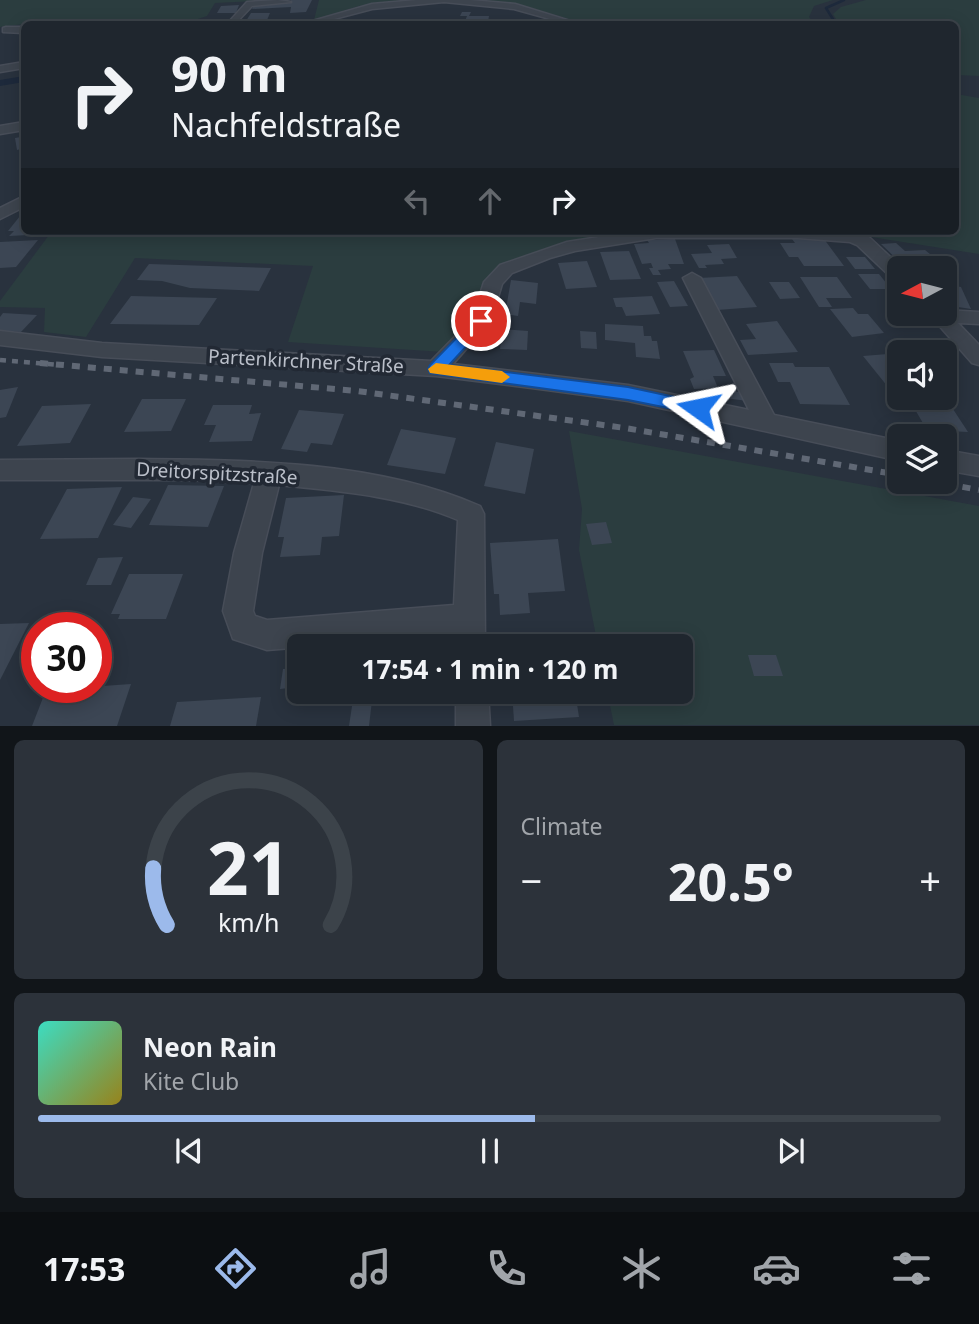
<!DOCTYPE html>
<meta charset="utf-8">
<style>
body{margin:0;font-family:"Noto Sans",sans-serif;background:#2c323a;color:#f1f3f6;height:100vh;display:flex;flex-direction:column;font-size:26px;white-space:nowrap}
*{box-sizing:border-box;margin:0}
p{font-size:23px;color:#a1a5aa}
.icon{flex:none;width:38px;height:38px;fill:none;stroke:currentColor;stroke-width:2;stroke-linecap:round;stroke-linejoin:round}
.map{position:relative;height:726px;overflow:hidden}
.panel{display:flex;flex-direction:column;gap:14px;padding:14px;background:#111519;flex:1}
.panel>*{flex:none}
.banner{position:absolute;left:21px;top:21px;width:938px;height:214px;border-radius:10px;box-shadow:0 4px 18px #0003,0 0 0 2px #3c434a;background:#1f262e;color:#f1f3f6;overflow:hidden}
.needle{width:46px;rotate:263deg}
.buttons{position:absolute;left:887px;top:256px;display:grid;gap:14px}
.buttons a{display:grid;place-items:center;width:70px;height:70px;border-radius:10px;background:#1f262e;box-shadow:0 4px 18px #0003,0 0 0 2px #3c434a;font-size:35px}
.speed{position:absolute;left:21px;top:612px;display:flex;gap:14px;font-size:35px;font-weight:700;text-align:center}
.speed>*{display:grid;place-content:center;width:91px;height:91px;border-radius:50%;background:#1f262e;box-shadow:0 4px 18px #0003,0 0 0 2px #3c434a;line-height:1}
.speed .limit{border:10px solid #d22;background:#fff;color:#111}
.pin{position:absolute;display:grid;place-items:center;width:60px;height:60px;color:#fff;margin:-30px;border:4px solid #fff;border-radius:50%;box-shadow:0 2px 7px #0007}
.me{position:absolute;width:77px;margin:-38px;rotate:282deg;stroke-linejoin:round;filter:drop-shadow(0 0 5px #0008)}
.turn{display:flex;align-items:center;gap:24px;height:147px;padding:0 35px;font-size:32px}
.turn .icon{width:91px;height:91px;stroke-width:2.5}
.turn b{display:block;font-size:49px;line-height:60px}
.lanes{display:flex;align-items:center;height:66px;padding:0 35px;background:#0003;justify-content:center;gap:35px;direction:ltr}
.lanes .off{opacity:.35}
.big{font-size:52px;font-weight:700;line-height:1.1}
.panel .tile{flex:1;display:flex;flex-direction:column;justify-content:center;gap:10px;min-width:0;padding:0 24px;border-radius:10px;background:#2c323a}
.panel .dial{align-items:center;gap:0}
.dial svg{height:182px;overflow:visible;fill:none;stroke:#3c434a;stroke-width:7;stroke-linecap:round;text-anchor:middle}
.dial text{fill:#f1f3f6;stroke:none}
.song{display:flex;align-items:center;gap:21px}
.cover{width:84px;height:84px;border-radius:10px;background:linear-gradient(135deg,hsl(170 70% 55%),hsl(50 70% 35%))}
.played{height:7px;border-radius:4px;background:linear-gradient(90deg,#9cbaeb 55%,#3c434a 55%)}
.keys{display:flex;justify-content:space-around;direction:ltr}
.heat{display:flex;justify-content:space-between;align-items:center;font-size:38px;direction:ltr}
.panel .tiles{flex:1;display:grid;gap:14px;grid-template-columns:1fr 1fr}
.tile:last-child{grid-column:span 2}
.trip{position:absolute;left:287px;top:634px;width:406px;height:70px;border-radius:10px;background:#1f262e;box-shadow:0 4px 18px #0003,0 0 0 2px #3c434a;font-weight:700;line-height:70px;text-align:center}
.menu{display:flex;height:112px;justify-content:space-around;align-items:center;background:#0c0f12;color:#a1a5aa}
.menu .icon{width:49px;height:49px}
.menu .selected{color:#9cbaeb}
.menu b{font-size:32px;color:#f1f3f6}
.map>svg:first-child{display:block}
.green{fill:#2b3d3f}
.lines{fill:none;stroke-linecap:round;stroke-linejoin:round}
.stream{stroke:#1d293b;stroke-width:2.5}
.canal{fill:#1d293b;fill-rule:evenodd}
.building{fill:#3c4654}
.street-casing{stroke:#474d58;stroke-width:3}
.street{fill:#3d444e;fill-rule:evenodd}
.rail-far1{stroke:#606875;stroke-width:4.5;stroke-dasharray:6 6;stroke-linecap:butt}
.rail{stroke:#606875;stroke-width:6;stroke-dasharray:8 8;stroke-linecap:butt}
.route{fill:#1a73e8;stroke:#114b97;stroke-width:2}
.slow{fill:#f59e0b}
.labels{text-anchor:middle;stroke-width:7;stroke-linejoin:round;paint-order:stroke}
.street-label{font-size:19px;fill:#babfc9;stroke:#222934}
</style>
<div class="map">
<svg width="979" height="726" viewBox="0 0 979 726">
<rect width="100%" height="100%" fill="#29323e"/>
<g class="green">
<path d="M 0,0 L 273,0 L 215,3 L 207,16 L 183,24 L 24,24 L 0,27 Z"/>
<path d="M 319,0 L 403,0 L 359,6 L 314,20 Z"/>
<path d="M 481,0 L 833,0 L 814,6 L 809,17 L 815,24 L 586,24 L 521,5 Z"/>
<path d="M 866,0 L 979,0 L 979,76 L 956,75 L 956,24 L 839,24 L 833,14 L 841,7 Z"/>
<path d="M 956,94 L 979,98 L 979,254 L 852,234 L 801,231 L 956,231 Z"/>
<path d="M 52,231 L 650,231 L 625,234 L 521,259 L 477,317 L 444,352 L 288,342 L 313,266 L 135,258 L 86,337 L 44,332 L 45,308 L 0,307 L 0,301 Z"/>
<path d="M 569,431 L 979,506 L 979,725 L 614,725 L 607,691 L 681,691 L 681,646 L 598,646 L 579,550 L 582,509 Z"/>
</g>
<g class="lines">
<path class="stream" d="M 836,24 L 826,8 L 844,0"/>
<path class="canal" d="M 24,76 L 24,82 L 0,86 L 0,80 Z"/>
</g>
<g class="building">
<path d="M 291,0 L 312,0 L 306,12 L 290,13 L 291,7 L 252,9 L 254,5 L 290,3 Z"/>
<path d="M 239,5 L 236,13 L 217,13 L 221,6 Z"/>
<path d="M 462,12 L 471,12 L 469,16 L 489,16 L 488,22 L 465,21 L 467,16 L 460,16 Z"/>
<path d="M 251,13 L 270,13 L 267,20 L 246,21 Z"/>
<path d="M 24,130 L 24,148 L 17,150 L 15,138 L 21,137 L 20,131 Z"/>
<path d="M 24,211 L 24,231 L 32,231 L 29,235 L 9,236 L 14,231 L 8,231 Z"/>
<path d="M 675,239 L 684,264 L 668,264 L 671,269 L 658,270 L 661,275 L 653,275 L 649,268 L 653,268 L 651,263 L 642,264 L 634,244 L 649,243 L 647,240 Z"/>
<path d="M 792,239 L 824,239 L 844,266 L 804,266 L 798,257 L 789,257 L 780,243 L 795,243 Z"/>
<path d="M 38,240 L 16,267 L 0,268 L 0,242 Z"/>
<path d="M 896,243 L 905,251 L 925,250 L 941,263 L 904,266 L 881,244 Z"/>
<path d="M 729,244 L 737,258 L 721,259 L 724,264 L 705,265 L 707,268 L 699,268 L 691,254 L 712,253 L 707,245 Z"/>
<path d="M 629,251 L 641,279 L 610,280 L 600,252 Z"/>
<path d="M 846,257 L 865,257 L 875,269 L 855,269 Z"/>
<path d="M 587,261 L 597,287 L 566,289 L 558,263 Z"/>
<path d="M 149,264 L 271,268 L 259,291 L 190,288 L 162,281 L 137,280 Z"/>
<path d="M 858,274 L 879,274 L 891,289 L 870,289 Z"/>
<path d="M 737,276 L 757,307 L 717,310 L 699,278 Z"/>
<path d="M 800,277 L 837,277 L 852,298 L 826,298 L 832,307 L 819,307 Z"/>
<path d="M 511,280 L 538,283 L 536,304 L 520,302 L 518,316 L 505,314 Z"/>
<path d="M 674,281 L 688,306 L 670,307 L 657,282 Z"/>
<path d="M 769,282 L 789,282 L 800,298 L 780,299 Z"/>
<path d="M 945,284 L 961,287 L 971,309 L 945,305 Z"/>
<path d="M 131,296 L 217,298 L 199,325 L 110,324 Z"/>
<path d="M 652,296 L 660,314 L 626,316 L 622,307 L 616,307 L 613,298 Z"/>
<path d="M 853,308 L 858,314 L 868,314 L 884,333 L 852,337 L 830,309 Z"/>
<path d="M 3,313 L 37,315 L 21,332 L 0,331 L 0,317 Z"/>
<path d="M 777,321 L 798,352 L 748,355 L 740,340 L 756,339 L 746,324 Z"/>
<path d="M 605,324 L 643,326 L 644,336 L 651,336 L 652,341 L 657,341 L 660,359 L 636,357 L 635,343 L 605,340 Z"/>
<path d="M 502,329 L 528,331 L 527,350 L 500,349 Z"/>
<path d="M 580,331 L 596,332 L 597,349 L 581,348 Z"/>
<path d="M 714,350 L 726,376 L 713,376 L 718,388 L 694,389 L 690,379 L 694,377 L 683,351 Z"/>
<path d="M 900,353 L 900,386 L 888,387 L 863,356 Z"/>
<path d="M 769,363 L 793,363 L 795,367 L 829,367 L 850,405 L 800,404 L 790,382 L 778,382 Z"/>
<path d="M 18,387 L 6,417 L 0,418 L 0,390 Z"/>
<path d="M 716,389 L 747,393 L 748,401 L 717,397 Z"/>
<path d="M 923,397 L 940,397 L 945,405 L 951,406 L 968,432 L 927,430 L 910,401 L 926,402 Z"/>
<path d="M 142,399 L 186,399 L 171,431 L 124,432 Z"/>
<path d="M 91,404 L 70,443 L 17,446 L 42,406 Z"/>
<path d="M 213,405 L 252,405 L 249,414 L 261,413 L 252,441 L 209,442 L 216,425 L 204,425 Z"/>
<path d="M 299,410 L 344,414 L 332,445 L 311,443 L 307,452 L 281,449 Z"/>
<path d="M 401,429 L 456,438 L 445,474 L 387,465 Z"/>
<path d="M 496,442 L 534,449 L 525,494 L 484,486 Z"/>
<path d="M 168,485 L 224,486 L 208,527 L 149,525 Z"/>
<path d="M 122,487 L 98,538 L 40,539 L 67,489 Z"/>
<path d="M 344,495 L 339,536 L 322,537 L 320,555 L 280,557 L 284,537 L 278,537 L 286,498 Z"/>
<path d="M 133,497 L 151,499 L 131,528 L 113,525 Z"/>
<path d="M 606,522 L 612,543 L 592,545 L 586,524 Z"/>
<path d="M 558,539 L 565,591 L 528,593 L 530,613 L 500,615 L 499,594 L 494,594 L 490,543 Z"/>
<path d="M 123,557 L 111,585 L 86,585 L 98,558 Z"/>
<path d="M 129,574 L 183,574 L 166,619 L 118,619 L 120,614 L 111,614 Z"/>
<path d="M 29,623 L 0,680 L 0,624 Z"/>
<path d="M 748,655 L 776,655 L 783,676 L 754,676 Z"/>
<path d="M 299,668 L 297,687 L 280,689 L 283,669 Z"/>
<path d="M 131,684 L 117,726 L 32,726 L 46,690 Z"/>
<path d="M 512,691 L 575,691 L 579,717 L 514,721 Z"/>
<path d="M 373,692 L 369,726 L 349,726 L 354,693 Z"/>
<path d="M 261,697 L 256,726 L 170,726 L 177,702 Z"/>
</g>
<g class="lines">
<g class="street-casing">
<g id="street">
<path d="M 278,0 L 291,2 L 252,6 L 235,24 L 227,24 L 247,2 Z"/>
<path d="M 417,0 L 470,0 L 515,4 L 580,24 L 568,24 L 514,9 L 444,2 L 372,9 L 315,24 L 302,24 L 372,4 Z"/>
<path d="M 337,21 L 440,21 L 444,24 L 333,24 Z"/>
<path d="M 6,27 L 24,27 L 24,33 L 3,32 L 3,28 Z"/>
<path d="M 24,62 L 24,68 L 0,72 L 0,66 Z"/>
<path d="M 24,122 L 24,130 L 0,134 L 0,126 Z"/>
<path d="M 24,196 L 24,207 L 0,219 L 0,208 Z"/>
<path d="M 637,231 L 853,232 L 869,237 L 902,268 L 900,281 L 894,280 L 857,245 L 850,242 L 798,238 L 656,238 L 575,251 L 550,258 L 512,273 L 502,284 L 491,321 L 453,364 L 628,385 L 749,410 L 683,278 L 692,273 L 701,278 L 774,415 L 900,441 L 900,461 L 628,401 L 547,390 L 436,376 L 102,357 L 0,345 L 0,331 L 102,343 L 431,361 L 472,319 L 484,282 L 500,265 L 567,242 Z"/>
<path d="M 945,310 L 979,312 L 979,324 L 958,323 L 979,345 L 979,365 L 972,363 L 928,313 L 945,313 Z"/>
<path d="M 945,450 L 979,456 L 979,476 L 945,470 Z"/>
<path d="M 138,459 C 250,460 377,461 480,506 L 484,514 L 485,646 L 453,646 L 453,635 L 267,650 L 233,639 L 223,611 L 234,553 L 254,483 L 184,480 L 0,480 L 0,460 ZM 279,485 C 338,491 403,496 458,520 L 454,605 L 267,620 L 255,616 L 253,611 L 262,553 Z"/>
<path d="M 456,691 L 488,691 L 490,726 L 456,726 Z"/>
</g>
</g>
<use href="#street" class="street"/>
<path class="rail-far1" d="M 0,360 L 60,365"/>
<g class="rail">
<path d="M 40,363 L 357,391 L 625,428 L 900,475"/>
<path d="M 931,481 L 979,490"/>
</g>
</g>
<path class="route" d="M 481,316 L 488,321 L 486,325 L 449,365 L 628,387 L 698,402 L 704,403 L 706,408 L 704,412 L 698,414 L 628,400 L 430,373 L 428,369 L 430,365 L 476,318 Z"/>
<path class="slow" d="M 436,363 L 502,371 L 510,377 L 502,383 L 430,373 L 428,369 Z"/>
<g class="labels">
<g class="street-label">
<text transform="translate(306 361) rotate(3)" y="7">Partenkirchner Straße</text>
<text transform="translate(217 473) rotate(3)" y="7">Dreitorspitzstraße</text>
</g>
</g>
</svg>
<div class="buttons">
<a><svg class="needle" viewBox="-14 -14 28 28"><path d="M0-13l5 13h-10z" fill="#e53935"/><path d="M0 13l5-13h-10z" fill="#a1a5aa"/></svg></a>
<a><svg class="icon" aria-label="sound" viewBox="0 0 24 24"><path d="M4 9h4l5-4v14l-5-4H4zM17 9q2 3 0 6"/></svg></a>
<a><svg class="icon" aria-label="layers" viewBox="0 0 24 24"><path d="M12 4l9 5-9 5-9-5zM3 14l9 5 9-5"/></svg></a>
</div>
<div class="speed"><div class="limit">30</div></div>
<div class="pin" style="left:481px;top:321px;background:#d93025"><svg class="icon" aria-label="arrive" viewBox="0 0 24 24"><path d="M6 21V4h12l-3 4 3 4H6"/></svg></div>
<svg class="me" style="left:698px;top:408px" viewBox="-20 -20 40 40"><path d="M0-17L14 15 0 8-14 15z" fill="#1a73e8" stroke="#fff" stroke-width="4"/></svg>
<div class="trip">17:54 · 1 min · 120 m</div>
<div class="banner">
<div class="turn"><svg class="icon" aria-label="right" viewBox="0 0 24 24"><path d="M7 20v-9h11M14 6l5 5-5 5"/></svg><div><b>90 m</b>Nachfeldstraße</div></div>
<div class="lanes"><svg class="icon off" aria-label="left" viewBox="0 0 24 24"><path d="M17 20v-9H6M10 6l-5 5 5 5"/></svg><svg class="icon off" aria-label="ahead" viewBox="0 0 24 24"><path d="M12 20V5M6 11l6-6 6 6"/></svg><svg class="icon" aria-label="right" viewBox="0 0 24 24"><path d="M7 20v-9h11M14 6l5 5-5 5"/></svg></div>
</div>
</div>
<section class="panel">
<div class="tiles">
<div class="tile dial"><svg viewBox="0 0 100 80">
<path d="M14 69A42 42 0 1 1 86 69"/>
<path d="M14 69A42 42 0 0 1 8 44" stroke="#9cbaeb"/>
<text x="50" y="56" font-size="32" font-weight="700">21</text>
<text x="50" y="72" font-size="11">km/h</text>
</svg></div>
<div class="tile"><p>Climate</p>
<div class="heat"><a>−</a><b class="big">20.5°</b><a>+</a></div>
</div>
<div class="tile">
<div class="song"><i class="cover"></i><div><b>Neon Rain</b><p>Kite Club</p></div></div>
<div class="played"></div>
<div class="keys"><svg class="icon" aria-label="previous" viewBox="0 0 24 24"><path d="M18 5L8 12l10 7zM5 5v14"/></svg><svg class="icon" aria-label="pause" viewBox="0 0 24 24"><path d="M8 5v14M16 5v14"/></svg><svg class="icon" aria-label="next" viewBox="0 0 24 24"><path d="M6 5l10 7-10 7zM19 5v14"/></svg></div>
</div>
</div>
</section>
<nav class="menu">
<b>17:53</b>
<svg class="icon selected" aria-label="directions" viewBox="0 0 24 24"><path d="M12 3l9 9-9 9-9-9zM9 14v-3h6M13 9l2 2-2 2"/></svg>
<svg class="icon" aria-label="music" viewBox="0 0 24 24"><path d="M9 18V5l10-2v13"/><circle cx="6" cy="18" r="3"/><circle cx="16" cy="16" r="3"/></svg>
<svg class="icon" aria-label="phone" viewBox="0 0 24 24"><path d="M5 4h4l2 5-3 2q2 4 5 5l2-3 5 2v4C11 20 4 13 5 4z"/></svg>
<svg class="icon" aria-label="climate" viewBox="0 0 24 24"><path d="M12 3v18M4 7l16 10M4 17L20 7"/></svg>
<svg class="icon" aria-label="car" viewBox="0 0 24 24"><path d="M5 17H2v-5l4-1 3-4h7l3 4 3 1v5h-3M9 17h6M6 11h13"/><circle cx="7" cy="17" r="2"/><circle cx="17" cy="17" r="2"/></svg>
<svg class="icon" aria-label="filters" viewBox="0 0 24 24"><path d="M4 7h16M4 17h16"/><circle cx="9" cy="7" r="2"/><circle cx="15" cy="17" r="2"/></svg>
</nav>
